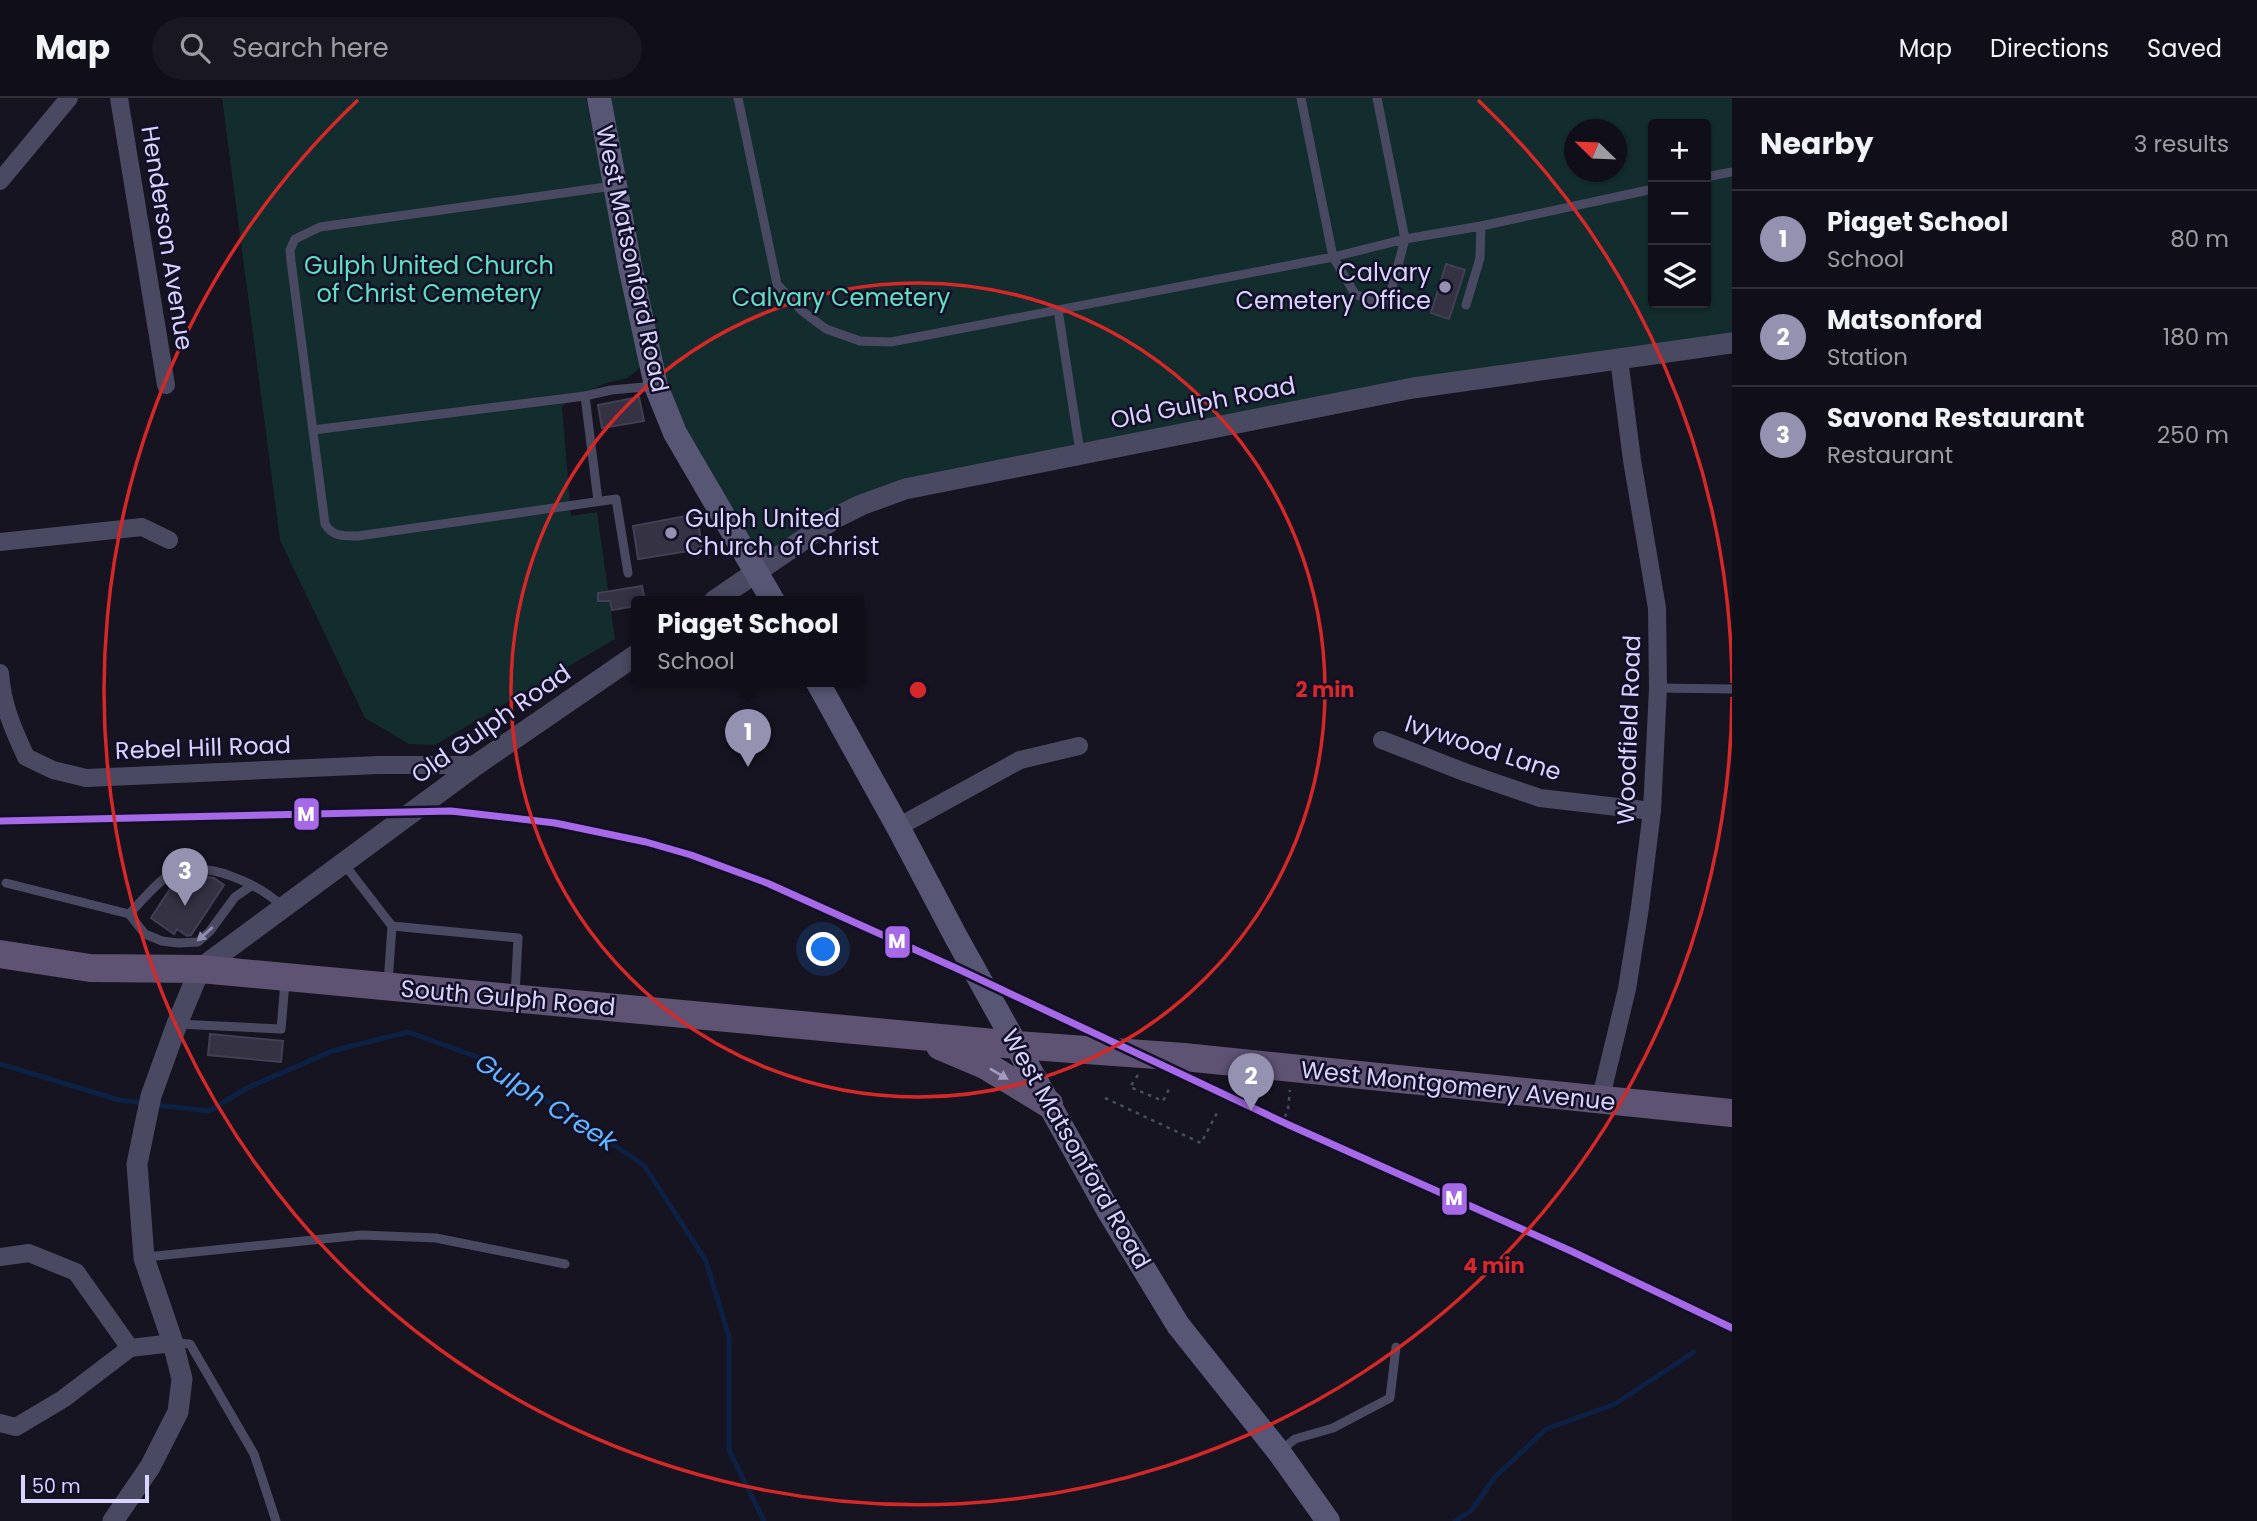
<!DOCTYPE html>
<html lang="en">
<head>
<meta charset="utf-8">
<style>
  body { margin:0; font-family:Poppins,sans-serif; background:#191822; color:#f1f3f6 }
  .controls { position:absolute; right:21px; top:21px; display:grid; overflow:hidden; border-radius:7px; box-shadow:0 2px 5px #0004 }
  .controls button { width:63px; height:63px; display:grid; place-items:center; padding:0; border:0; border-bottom:2px solid #302f38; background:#100f19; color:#f1f3f6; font:35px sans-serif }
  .compass { position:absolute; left:1564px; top:21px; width:63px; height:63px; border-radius:50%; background:#100f19; box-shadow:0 2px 5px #0004; rotate:293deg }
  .scale { position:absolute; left:21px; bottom:18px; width:128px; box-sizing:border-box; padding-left:7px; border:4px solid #d9d4ff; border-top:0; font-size:19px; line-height:24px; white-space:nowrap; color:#d9d4ff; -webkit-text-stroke:5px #130f26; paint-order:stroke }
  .you { position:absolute; left:824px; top:852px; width:24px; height:24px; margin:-18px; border:5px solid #fff; border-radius:50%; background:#1a73e8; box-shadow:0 0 0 10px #1a73e833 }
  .badge { display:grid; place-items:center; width:46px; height:46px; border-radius:50%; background:#9591b1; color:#fff; font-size:23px; font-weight:700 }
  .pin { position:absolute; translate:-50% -58px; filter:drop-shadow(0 2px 4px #0008) }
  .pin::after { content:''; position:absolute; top:37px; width:24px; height:21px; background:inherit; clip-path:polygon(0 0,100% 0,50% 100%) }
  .popup { position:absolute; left:631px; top:498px; width:234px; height:91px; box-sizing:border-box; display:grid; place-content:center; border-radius:7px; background:#100f19; filter:drop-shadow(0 2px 5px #0005); font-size:23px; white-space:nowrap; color:#9c9ca2 }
  .popup b { font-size:26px; color:#f1f3f6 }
  .popup::after { content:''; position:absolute; left:50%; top:100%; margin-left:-14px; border:14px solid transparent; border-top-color:#100f19 }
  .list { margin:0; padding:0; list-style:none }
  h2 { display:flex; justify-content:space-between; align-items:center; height:91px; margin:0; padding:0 28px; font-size:30px }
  h2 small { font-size:23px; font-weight:400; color:#9c9ca2 }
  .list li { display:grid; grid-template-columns:46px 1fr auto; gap:21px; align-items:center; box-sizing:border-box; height:98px; padding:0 28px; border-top:2px solid #302f38 }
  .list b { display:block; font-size:26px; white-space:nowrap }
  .list p { margin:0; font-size:23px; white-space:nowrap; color:#9c9ca2 }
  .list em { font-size:23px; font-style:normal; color:#9c9ca2 }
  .icon { flex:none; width:38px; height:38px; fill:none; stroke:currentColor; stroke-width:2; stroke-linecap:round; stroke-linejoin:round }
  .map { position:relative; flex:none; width:1732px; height:1423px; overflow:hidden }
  header { display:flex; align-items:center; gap:42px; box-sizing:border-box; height:98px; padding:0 35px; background:#100f19; border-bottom:2px solid #302f38 }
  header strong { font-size:33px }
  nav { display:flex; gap:38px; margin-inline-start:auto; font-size:24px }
  .search { width:490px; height:63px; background:#191822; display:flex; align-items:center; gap:18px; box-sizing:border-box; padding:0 24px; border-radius:38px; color:#9c9ca2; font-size:26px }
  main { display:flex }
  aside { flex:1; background:#100f19 }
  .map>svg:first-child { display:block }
</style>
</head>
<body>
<header>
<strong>Map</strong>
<div class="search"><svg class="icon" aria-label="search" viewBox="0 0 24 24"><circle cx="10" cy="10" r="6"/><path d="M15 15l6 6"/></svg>Search here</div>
<nav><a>Map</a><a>Directions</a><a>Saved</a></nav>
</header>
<main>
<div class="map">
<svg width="1732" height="1423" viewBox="0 0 1732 1423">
  <rect width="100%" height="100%" fill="#161421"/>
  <!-- green -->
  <path fill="#132c2d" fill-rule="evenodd" d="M222,0h364l54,270 -13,10 -24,6 -41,22 9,110 26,-4 18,127 -180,106 -26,-1 -44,-26 -85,-178z
    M599,0h1133v245l-319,45 -508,101 -149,82 -81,-138zM1653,26h53v179h-53zM1574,32h42v42h-42z"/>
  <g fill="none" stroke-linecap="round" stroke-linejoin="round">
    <!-- stream -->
    <path stroke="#0d2144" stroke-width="5" d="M0,966l119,36 24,3
      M156,1007l53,6 38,-23 85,-37 76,-19 75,27 161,106 62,96 23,76v113l35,71
      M1455,1423l16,-10 24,-34 51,-48 69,-25 79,-52"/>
  </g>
  <!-- building -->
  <path fill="#343243" stroke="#433f54" stroke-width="2" d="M1446,166l19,6 -16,49 -18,-6z
    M639,299l5,24 -42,7 -4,-23z
    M697,416l5,35 -64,10 -5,-33z
    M642,488l3,15h-9v5l-24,4 -2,-9h-12v-8z
    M200,778l14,2 10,7 -33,50 -4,1 -10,-7 -3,5 -23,-16 23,-35 15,10z
    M210,936l73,7 -2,21 -73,-7z"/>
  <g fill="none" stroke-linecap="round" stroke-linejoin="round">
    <!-- path -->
    <path stroke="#44505f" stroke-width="2.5" stroke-dasharray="3.5 5" stroke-linecap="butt" d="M1138,977l-8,12 33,14 6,-12
      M1105,1000l96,45 17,-32
      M1285,1019l3,-8 2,-19"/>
    <!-- service -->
    <path stroke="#4a4962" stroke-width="9" d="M738,0l39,186 25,27 24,18 34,12 31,1 442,-85 72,-18 76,-13 172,-37
      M1301,0l32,159 22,37 18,8 12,2 5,-9 15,-56 -28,-141
      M1706,79l26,-5
      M613,88l-293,41 -25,12 -5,11 1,11 34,263c8,13 18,12 33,12l258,-37 12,74
      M1466,207l14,-47 1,-32
      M1058,212l22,142
      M313,332l272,-34
      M598,403l-13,-105 26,-6 44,-4
      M1658,590l74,1
      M344,766l48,62 -4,58
      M6,785l123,31 16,20 17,7 16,2 20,-1 12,-11 25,-34 16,-11
      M129,816c11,-11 30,-35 44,-41 33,-14 86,11 110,34
      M392,828l126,12 -3,57
      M178,926l103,5 4,-47
      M146,1159l216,-22 74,3 129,26
      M175,1245l15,1 64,110 22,67
      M1280,1353l15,-12 38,-11 57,-30 6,-51"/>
    <!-- minor -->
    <path stroke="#4a4962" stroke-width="18" d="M119,0l47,287
      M0,83l69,-83
      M0,444l142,-15 27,13
      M0,575c2,31 13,56 26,84l27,13 33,8 292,-13h98
      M1382,642l85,33 73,25 112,13
      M898,729l122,-67 59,-14
      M1600,1003l27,-112 13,-82 12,-96 6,-123 -1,-80 -25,-148 -13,-101
      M0,1159l29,-4 47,19 54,76 -67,51 -47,28 -16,-4
      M130,1250l43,-5"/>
    <!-- tertiary -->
    <path stroke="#4a4962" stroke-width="21" d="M714,503l121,-83 26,-13 44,-16 508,-101 319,-45
      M113,1423l37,-54 28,-55 4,-33 -9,-36 -29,-85 -7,-94 14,-68 26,-72 23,-55 276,-204 160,-110"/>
    <!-- secondary -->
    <path stroke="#575674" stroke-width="24" d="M599,0l31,168 26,120 19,47 98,168
      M817,583l81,146 58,110 152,273 70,115 101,127 49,69"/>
    <!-- primary -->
    <path stroke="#5e5373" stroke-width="28" d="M0,856l90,14 110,1 816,76 168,12 548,56
      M940,948l45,19 64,39"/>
    <defs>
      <path id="rail-1" d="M0,723l451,-10 104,12 91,19 45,13 76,28 191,86 331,156 282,126 161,77"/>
    </defs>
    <!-- rail-1 casing -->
    <use href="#rail-1" stroke="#130f26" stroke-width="12"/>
    <!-- rail-1 -->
    <use href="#rail-1" stroke="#a669e7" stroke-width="7"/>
  </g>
  <!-- one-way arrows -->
  <defs><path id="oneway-solid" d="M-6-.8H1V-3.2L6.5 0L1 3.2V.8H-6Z" transform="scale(1.75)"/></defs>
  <use fill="#928eb0" href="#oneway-solid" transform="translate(205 836) rotate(138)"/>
  <use fill="#a29ac0" href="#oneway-solid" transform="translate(999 976) rotate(31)"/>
  <!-- distance rings -->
  <g fill="none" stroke="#d62828" stroke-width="3.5">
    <circle cx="918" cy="592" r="407"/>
    <path d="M1732 599A814 814 0 1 1 358 2M1478 2A814 814 0 0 1 1732 585"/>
  </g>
  <!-- markers -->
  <g fill="#9591b1" stroke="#130f26" stroke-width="2.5">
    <circle cx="1445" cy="189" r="7"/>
    <circle cx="671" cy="435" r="7"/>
  </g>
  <g text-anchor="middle" stroke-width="5" stroke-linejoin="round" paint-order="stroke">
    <!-- street labels -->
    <g font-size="24" fill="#d9d4ff" stroke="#130f26">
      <text transform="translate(167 140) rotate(81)" y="8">Henderson Avenue</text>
      <text transform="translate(632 161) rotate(78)" y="8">West Matsonford Road</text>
      <text transform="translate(1203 305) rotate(-11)" y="8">Old Gulph Road</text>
      <text transform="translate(491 626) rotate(-35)" y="8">Old Gulph Road</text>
      <text transform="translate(1629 632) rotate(-88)" y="8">Woodfield Road</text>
      <text transform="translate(203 650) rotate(-2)" y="8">Rebel Hill Road</text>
      <text transform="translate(1483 650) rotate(18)" y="8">Ivywood Lane</text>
      <text transform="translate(508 900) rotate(5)" y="8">South Gulph Road</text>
      <text transform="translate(1458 988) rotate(6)" y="8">West Montgomery Avenue</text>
      <text transform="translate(1076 1051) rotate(60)" y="8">West Matsonford Road</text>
    </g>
    <!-- park labels -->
    <g font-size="24" fill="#5fe0c0" stroke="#130f26">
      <text x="429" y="176">Gulph United Church<tspan x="429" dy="28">of Christ Cemetery</tspan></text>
      <text x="841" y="208">Calvary Cemetery</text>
    </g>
    <!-- poi labels -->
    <g font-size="24" fill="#d9d4ff" stroke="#130f26" text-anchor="end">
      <text x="1431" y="183">Calvary<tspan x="1431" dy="28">Cemetery Office</tspan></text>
      <text x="685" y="429" text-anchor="start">Gulph United<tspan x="685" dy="28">Church of Christ</tspan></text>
    </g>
    <!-- water labels -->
    <g font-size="26" font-style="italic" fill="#62b6ff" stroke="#130f26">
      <text transform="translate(546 1004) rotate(32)" y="9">Gulph Creek</text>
    </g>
  </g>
  <circle cx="918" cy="592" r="10" fill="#d62828" stroke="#130f26" stroke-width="3.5"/>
  <g font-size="21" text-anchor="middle" font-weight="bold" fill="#d62828" stroke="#130f26" stroke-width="5" stroke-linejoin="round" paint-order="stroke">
    <text x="1325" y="599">2 min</text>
    <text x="1494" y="1175">4 min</text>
  </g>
  <g stroke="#130f26" stroke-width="2.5">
    <rect x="293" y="699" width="27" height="34" rx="7" fill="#a669e7"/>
    <rect x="884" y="827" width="27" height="34" rx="7" fill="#a669e7"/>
    <rect x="1441" y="1084" width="27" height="34" rx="7" fill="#a669e7"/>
  </g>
  <g font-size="19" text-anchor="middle" font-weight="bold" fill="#fff">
    <text x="306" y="723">M</text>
    <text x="897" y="850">M</text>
    <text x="1454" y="1107">M</text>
  </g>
</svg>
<div class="controls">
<button>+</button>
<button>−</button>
<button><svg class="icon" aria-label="layers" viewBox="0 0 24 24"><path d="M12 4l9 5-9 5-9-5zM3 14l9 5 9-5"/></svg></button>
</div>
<svg class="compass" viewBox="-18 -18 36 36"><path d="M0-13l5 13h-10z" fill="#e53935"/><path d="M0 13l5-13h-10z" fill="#9c9ca2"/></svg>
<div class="scale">50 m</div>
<div class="you"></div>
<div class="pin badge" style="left:748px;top:669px">1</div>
<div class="popup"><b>Piaget School</b>School</div>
<div class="pin badge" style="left:1251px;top:1013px">2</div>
<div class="pin badge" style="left:185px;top:808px">3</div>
</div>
<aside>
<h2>Nearby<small>3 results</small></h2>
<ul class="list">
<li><span class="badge">1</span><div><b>Piaget School</b><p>School</p></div><em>80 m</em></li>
<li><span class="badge">2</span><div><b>Matsonford</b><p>Station</p></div><em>180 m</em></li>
<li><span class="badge">3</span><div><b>Savona Restaurant</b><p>Restaurant</p></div><em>250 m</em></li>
</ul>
</aside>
</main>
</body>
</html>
